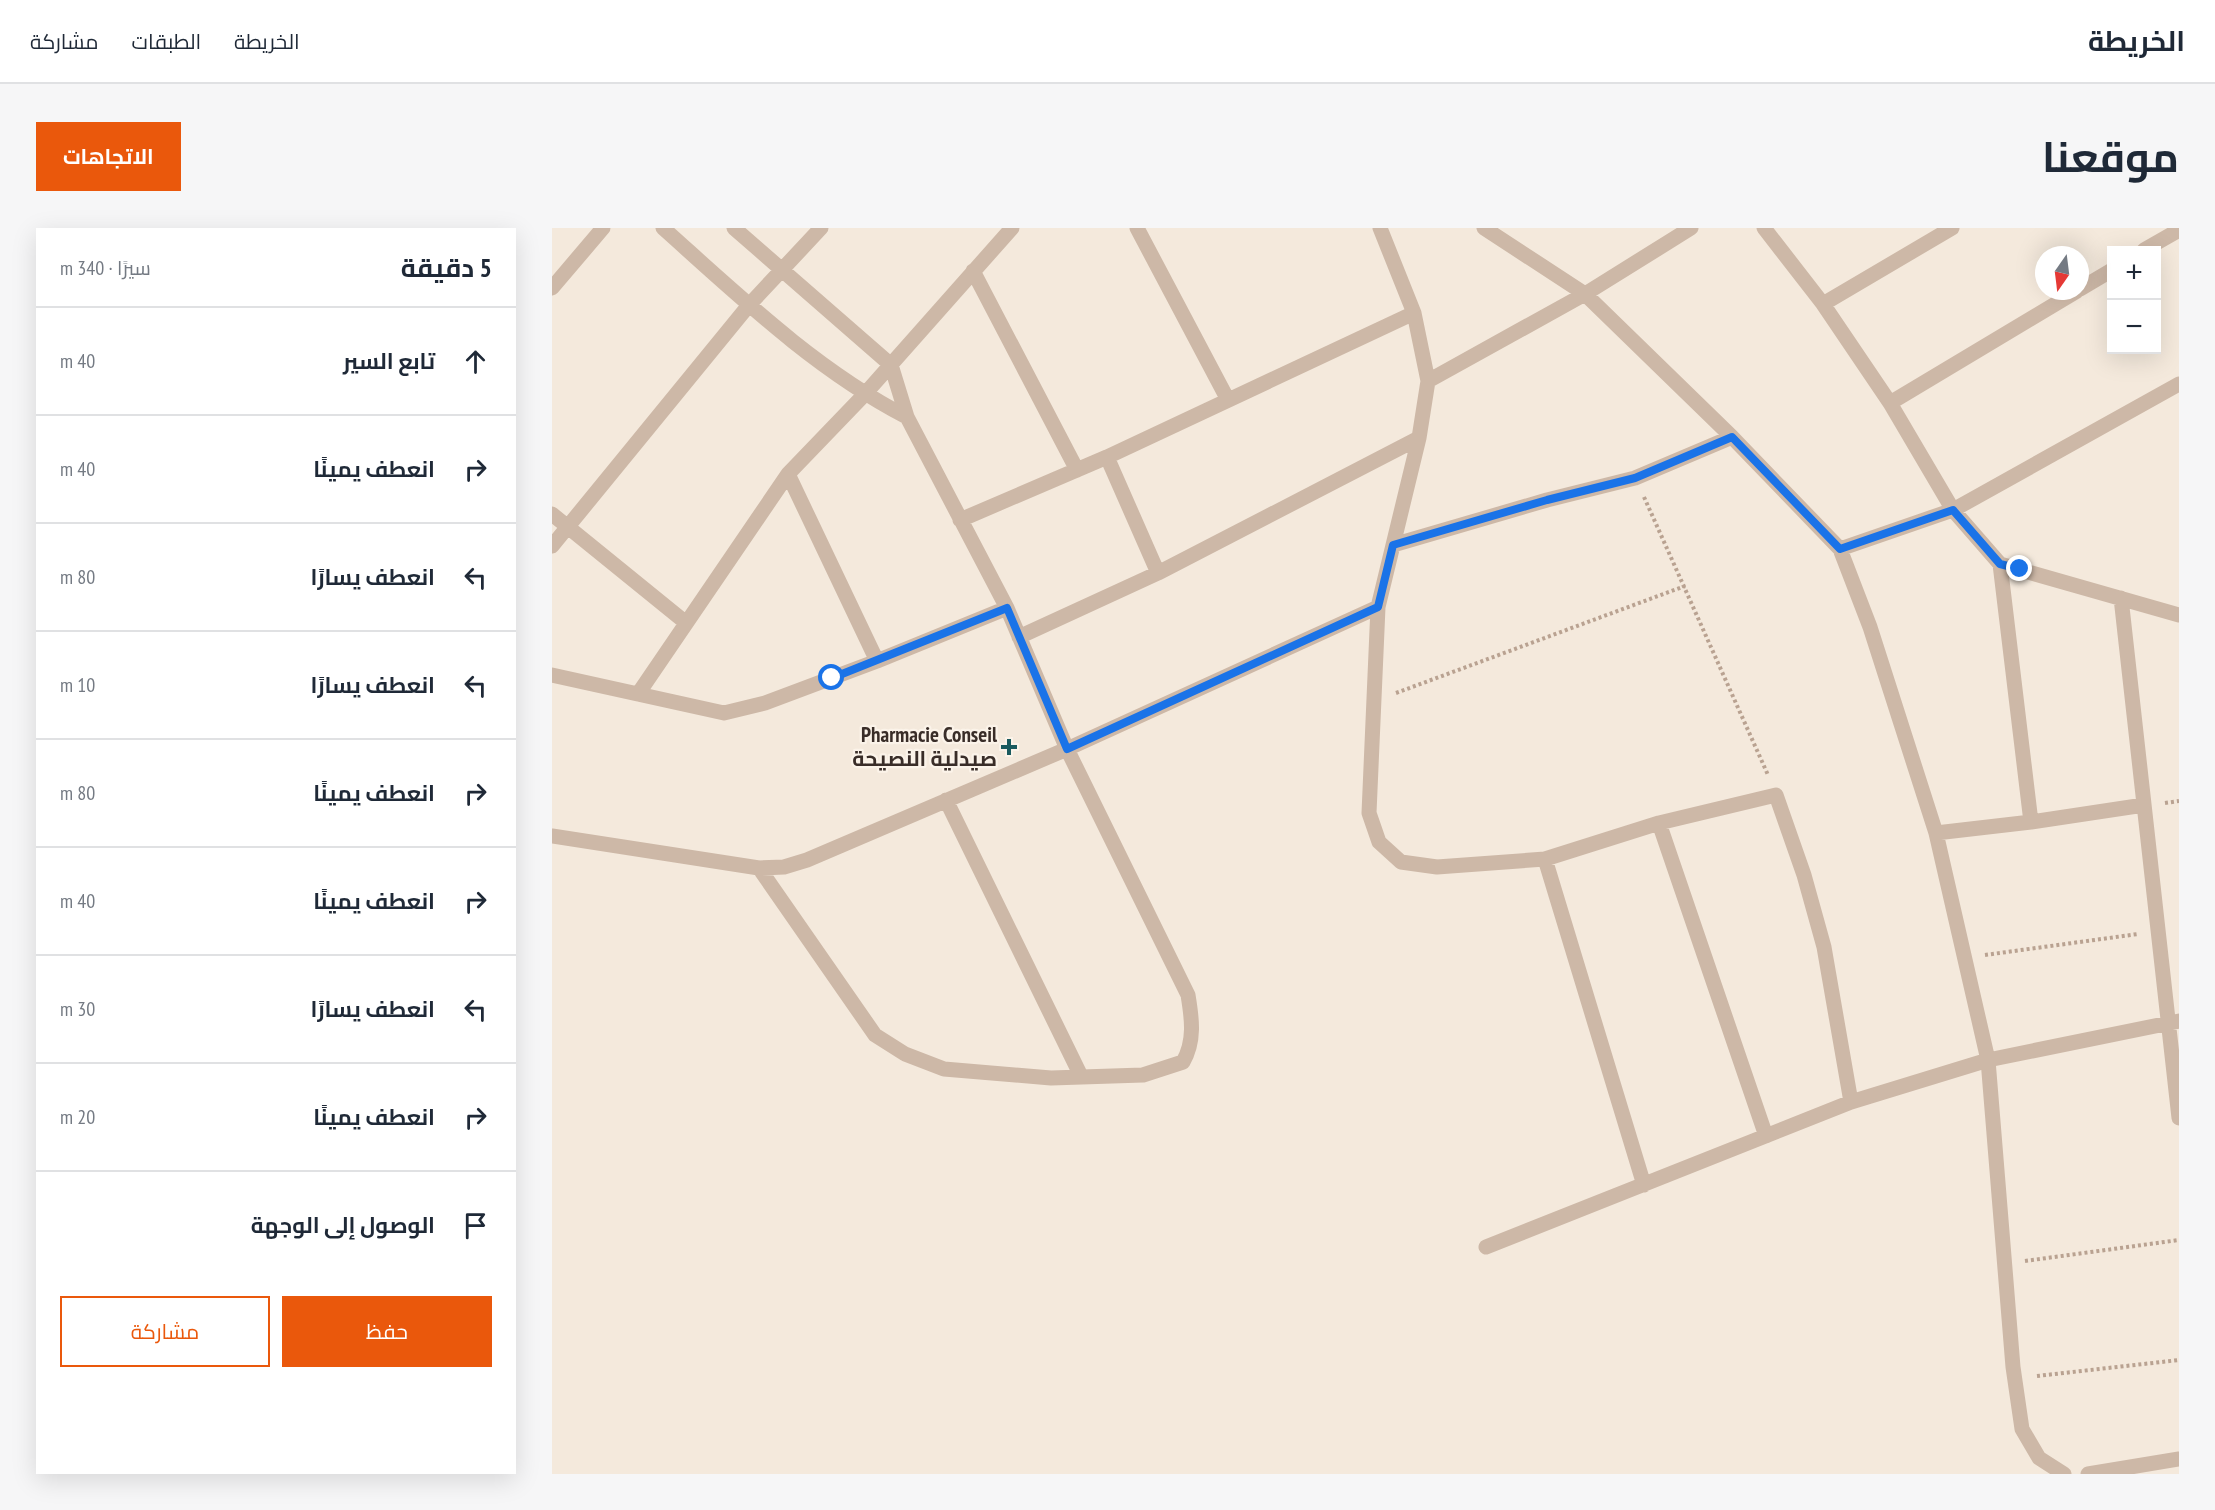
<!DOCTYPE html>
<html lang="ar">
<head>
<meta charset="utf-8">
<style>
  body { margin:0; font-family:"PT Sans Narrow",Cairo,sans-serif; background:#f6f6f7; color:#1f2937; direction:rtl }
  .controls { position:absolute; right:18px; top:18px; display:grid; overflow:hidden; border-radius:0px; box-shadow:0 6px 24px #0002 }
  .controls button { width:54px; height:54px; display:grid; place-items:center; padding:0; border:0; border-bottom:2px solid #e0e1e3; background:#fff; color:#1f2937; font:30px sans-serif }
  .compass { position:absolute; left:1483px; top:18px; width:54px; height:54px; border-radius:50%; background:#fff; box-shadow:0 6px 24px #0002; rotate:194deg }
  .stop { position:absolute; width:18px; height:18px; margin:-14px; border:4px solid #1a73e8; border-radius:50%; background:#fff }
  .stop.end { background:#1a73e8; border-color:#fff; box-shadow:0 2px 6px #0008 }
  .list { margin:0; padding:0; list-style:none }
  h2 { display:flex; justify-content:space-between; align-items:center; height:78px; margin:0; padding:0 24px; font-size:26px }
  h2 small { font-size:20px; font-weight:400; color:#747a83 }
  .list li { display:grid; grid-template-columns:39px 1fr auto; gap:18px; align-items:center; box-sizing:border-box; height:108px; padding:0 24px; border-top:2px solid #e0e1e3 }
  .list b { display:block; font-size:22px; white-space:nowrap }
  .list em { font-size:20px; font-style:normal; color:#747a83 }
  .actions { display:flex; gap:12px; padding:18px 24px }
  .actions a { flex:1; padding:14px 0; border:2px solid #ea580c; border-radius:0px; text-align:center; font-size:21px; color:#ea580c }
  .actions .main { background:#ea580c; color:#fff }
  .icon { flex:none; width:33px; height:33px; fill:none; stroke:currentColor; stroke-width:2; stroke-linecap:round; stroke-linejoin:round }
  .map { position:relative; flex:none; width:1627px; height:1246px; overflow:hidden; direction:ltr; border-radius:0px }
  header { display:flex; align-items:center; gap:36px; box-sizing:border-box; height:84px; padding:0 30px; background:#fff; border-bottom:2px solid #e0e1e3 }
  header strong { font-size:28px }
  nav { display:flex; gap:33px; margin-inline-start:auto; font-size:21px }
  .intro { display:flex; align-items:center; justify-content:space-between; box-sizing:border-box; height:144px; padding:0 36px }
  h1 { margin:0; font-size:42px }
  .button { padding:15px 27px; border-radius:0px; background:#ea580c; color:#fff; font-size:21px; font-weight:700 }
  main { display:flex; gap:36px; padding:0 36px }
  aside { flex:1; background:#fff; border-radius:0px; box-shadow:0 6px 24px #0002 }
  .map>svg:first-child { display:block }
</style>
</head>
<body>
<header>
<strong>الخريطة</strong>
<nav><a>الخريطة</a><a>الطبقات</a><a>مشاركة</a></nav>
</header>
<div class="intro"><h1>موقعنا</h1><a class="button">الاتجاهات</a></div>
<main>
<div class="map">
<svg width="1627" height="1246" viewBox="0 0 1627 1246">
  <rect width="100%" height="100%" fill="#f4e9dc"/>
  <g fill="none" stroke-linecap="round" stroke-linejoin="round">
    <!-- path -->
    <path stroke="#b9a291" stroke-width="4" stroke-dasharray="3 3" stroke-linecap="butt" d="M1092,269l124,278
      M844,465l289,-107
      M1613,575l14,-2
      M1433,727l153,-21
      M1473,1033l154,-21
      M1485,1148l142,-16"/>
    <!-- street -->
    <path stroke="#cdb8a7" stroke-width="15" d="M111,0c76,68 153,142 244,189
      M182,0l157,137 16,52 100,191 60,141 121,246c4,24 7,46 -5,67l-40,13 -92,3 -107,-9 -39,-15 -30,-19 -116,-167
      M585,0l91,172
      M828,0l34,85 14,68 -9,57 -41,169 -9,206 10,29 22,20 36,5 108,-8 114,-36 117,-28 28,80 20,72 27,155 137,-42 191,-39
      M932,0l101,66 147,143 108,112 30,78 66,206 52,227 25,307 9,62 17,29 25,16
      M1212,0l59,76 67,99 63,107 47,54 179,51
      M1592,22l35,-20
      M421,43l104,199
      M0,60l51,-60
      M1528,61l32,-19
      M1271,76l129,-76
      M876,153l157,-87 106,-66
      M1338,175l187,-112
      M555,229l51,116
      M236,246l89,187
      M0,286l133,108
      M408,292l147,-63 307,-144
      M841,317l154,-45 88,-22 97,-41
      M0,318l197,-241 72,-77
      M1288,321l113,-39 226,-126
      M1569,370l58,520
      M467,409l139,-64 261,-135
      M0,447l172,38 41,-10 112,-42 130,-53
      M86,466l150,-220 76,-79 148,-167
      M394,572l135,276
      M1479,594l113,-17
      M1107,595l107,313
      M1384,605l95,-11 -31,-258
      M0,608l207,32 25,-1 23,-7 260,-111 311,-142
      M993,631l99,326
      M934,1019l365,-145
      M1536,1246l91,-15"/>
  </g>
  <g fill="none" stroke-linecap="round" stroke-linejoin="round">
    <!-- route -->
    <path stroke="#1a73e8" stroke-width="8" d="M280,450l175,-70 60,141 311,-142 15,-62 154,-45 88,-22 97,-41 108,112 113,-39 47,54 20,5"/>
  </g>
  <!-- markers -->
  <path fill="#1a5a5e" stroke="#fbf3e9" stroke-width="2" d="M454 510h6v6h6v6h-6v6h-6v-6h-6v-6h6z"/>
  <g text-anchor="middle" stroke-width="4.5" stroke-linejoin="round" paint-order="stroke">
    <!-- poi labels -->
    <g font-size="21" font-weight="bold" fill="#392d28" stroke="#fbf3e9" text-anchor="end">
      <text x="445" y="514">Pharmacie Conseil<tspan x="445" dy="24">صيدلية النصيحة</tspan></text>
    </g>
  </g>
</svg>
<div class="controls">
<button>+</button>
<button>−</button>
</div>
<svg class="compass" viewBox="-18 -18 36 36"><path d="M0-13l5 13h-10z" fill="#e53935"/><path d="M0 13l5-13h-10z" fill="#747a83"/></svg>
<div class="stop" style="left:280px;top:450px"></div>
<div class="stop end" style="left:1468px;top:341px"></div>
</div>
<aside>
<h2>5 دقيقة<small>سيرًا · 340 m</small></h2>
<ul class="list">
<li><svg class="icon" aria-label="ahead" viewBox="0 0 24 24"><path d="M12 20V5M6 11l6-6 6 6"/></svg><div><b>تابع السير</b></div><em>40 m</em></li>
<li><svg class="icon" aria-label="right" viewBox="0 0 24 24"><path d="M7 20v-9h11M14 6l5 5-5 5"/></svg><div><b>انعطف يمينًا</b></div><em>40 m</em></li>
<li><svg class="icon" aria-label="left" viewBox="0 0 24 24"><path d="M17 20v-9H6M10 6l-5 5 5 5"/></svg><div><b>انعطف يسارًا</b></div><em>80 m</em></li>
<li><svg class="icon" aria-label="left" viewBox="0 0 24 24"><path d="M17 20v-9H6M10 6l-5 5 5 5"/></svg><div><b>انعطف يسارًا</b></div><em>10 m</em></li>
<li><svg class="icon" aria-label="right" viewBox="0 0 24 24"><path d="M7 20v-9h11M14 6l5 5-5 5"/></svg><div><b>انعطف يمينًا</b></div><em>80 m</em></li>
<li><svg class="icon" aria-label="right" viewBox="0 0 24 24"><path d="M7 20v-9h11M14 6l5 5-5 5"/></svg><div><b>انعطف يمينًا</b></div><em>40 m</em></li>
<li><svg class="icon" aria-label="left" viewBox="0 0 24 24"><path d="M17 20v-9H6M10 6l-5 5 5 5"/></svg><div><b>انعطف يسارًا</b></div><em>30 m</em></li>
<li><svg class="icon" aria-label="right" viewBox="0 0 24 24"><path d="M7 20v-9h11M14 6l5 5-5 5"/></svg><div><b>انعطف يمينًا</b></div><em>20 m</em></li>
<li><svg class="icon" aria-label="arrive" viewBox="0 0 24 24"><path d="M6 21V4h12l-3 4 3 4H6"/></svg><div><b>الوصول إلى الوجهة</b></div></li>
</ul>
<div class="actions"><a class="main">حفظ</a><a>مشاركة</a></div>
</aside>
</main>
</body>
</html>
